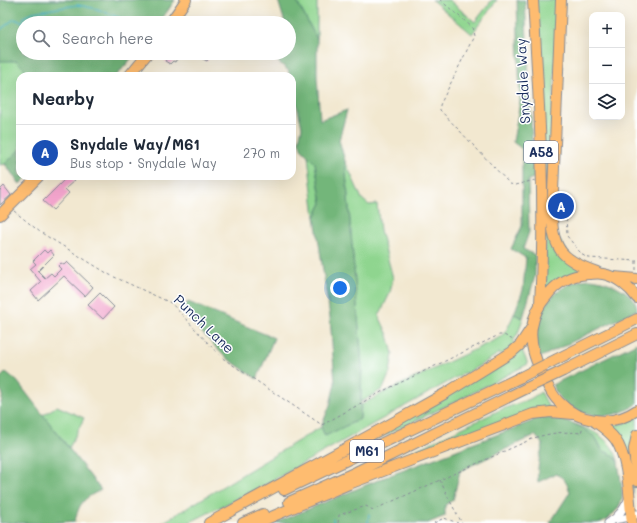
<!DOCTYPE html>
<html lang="en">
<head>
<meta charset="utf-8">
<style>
  body { margin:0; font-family:Mali,sans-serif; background:#f2f2f3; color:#1f2937 }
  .controls { position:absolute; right:12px; top:12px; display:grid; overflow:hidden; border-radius:8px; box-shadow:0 4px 16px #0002 }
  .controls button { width:36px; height:36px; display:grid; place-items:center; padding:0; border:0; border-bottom:1px solid #e0e1e3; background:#fff; color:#1f2937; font:20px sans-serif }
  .you { position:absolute; left:340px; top:288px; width:14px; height:14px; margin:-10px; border:3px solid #fff; border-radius:50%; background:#1a73e8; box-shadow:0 0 0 6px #1a73e833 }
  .badge { display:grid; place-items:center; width:26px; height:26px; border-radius:50%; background:#b5179e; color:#fff; font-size:13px; font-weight:700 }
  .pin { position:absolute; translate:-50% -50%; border:2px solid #fff; box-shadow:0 1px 4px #0006 }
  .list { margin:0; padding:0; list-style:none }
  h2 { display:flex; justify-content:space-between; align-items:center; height:52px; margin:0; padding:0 16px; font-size:17px }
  h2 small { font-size:13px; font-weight:400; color:#747a83 }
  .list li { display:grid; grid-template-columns:26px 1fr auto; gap:12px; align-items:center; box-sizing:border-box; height:56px; padding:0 16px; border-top:1px solid #e0e1e3 }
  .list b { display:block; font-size:15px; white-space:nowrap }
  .list p { margin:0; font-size:13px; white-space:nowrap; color:#747a83 }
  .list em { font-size:13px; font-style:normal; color:#747a83 }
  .icon { flex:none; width:22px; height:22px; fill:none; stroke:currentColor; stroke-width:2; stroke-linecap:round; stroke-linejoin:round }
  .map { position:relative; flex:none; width:637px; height:523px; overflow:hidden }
  .search { position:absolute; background:#fff; box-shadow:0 4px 16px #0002; left:16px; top:16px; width:280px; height:44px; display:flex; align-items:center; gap:10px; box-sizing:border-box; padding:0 14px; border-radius:22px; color:#747a83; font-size:15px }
  .panel { position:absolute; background:#fff; box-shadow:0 4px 16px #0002; left:16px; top:72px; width:280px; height:108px; border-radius:12px }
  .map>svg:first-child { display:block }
</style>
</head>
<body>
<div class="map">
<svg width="637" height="523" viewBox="0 0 637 523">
  <rect width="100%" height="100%" fill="#fff"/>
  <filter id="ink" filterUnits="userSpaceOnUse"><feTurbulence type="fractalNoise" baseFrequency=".025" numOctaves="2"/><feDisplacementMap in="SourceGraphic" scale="8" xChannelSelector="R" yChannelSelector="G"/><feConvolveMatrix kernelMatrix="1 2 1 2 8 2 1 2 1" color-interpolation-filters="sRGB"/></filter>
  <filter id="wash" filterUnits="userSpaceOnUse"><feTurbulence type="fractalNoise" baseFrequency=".012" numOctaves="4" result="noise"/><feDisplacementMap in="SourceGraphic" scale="16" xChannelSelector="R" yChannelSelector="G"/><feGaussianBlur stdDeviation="0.9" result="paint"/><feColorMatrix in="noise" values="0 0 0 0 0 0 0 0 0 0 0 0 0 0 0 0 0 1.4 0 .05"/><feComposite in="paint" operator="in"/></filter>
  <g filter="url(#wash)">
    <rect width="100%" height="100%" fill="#f2e8d0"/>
    <!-- green -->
    <path fill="#8fd58f" stroke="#558276" d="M0,0h175l-16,23h-136v30h113l-20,23h-96v100h8l-8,8 -15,-20 -5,1z
      M296,0h21v39z
      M432,0h17l26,22 17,-22h5l-25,34z
      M536,0h22l-8,178 -5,1z
      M308,156l7,7 7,40 -7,14z
      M345,161l17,38 7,6 8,-1 3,26 13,48 -3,15 -11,23 9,19 5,19 -3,18 -7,17 -22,13 1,-37z
      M545,180h5v46l30,45 -24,9 -10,8z
      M514,314l9,4 -5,15 -5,9 2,1 -13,12 -2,-2 -33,20h-3l-205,115 -71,35h-26l159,-96 4,9 35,-17 1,-14 24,-13 114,-54c8,-6 11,-15 15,-24z
      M521,348l7,16 -71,37 -97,46v-1z
      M541,392l9,17 -166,56 116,-55 30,-11z
      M57,406l27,12 -15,30 -26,-33z
      M637,417v12l-4,9 1,47 -1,9 -6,-39 -21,-29 18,-3z
      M572,423c19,6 41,16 46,38 -4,-6 -8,-8 -15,-10l-7,-13z"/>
    <!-- forest -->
    <path fill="#73b67a" stroke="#47726c" d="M0,0h175l-16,23h-136v30h113l-20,23h-85l-14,-15h-17z
      M278,0h18l21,39v38l3,43 27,-10 -8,30 6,21 17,204 -2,54 -35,17 -4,-9 9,-22 5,-22 -5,-66 -15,-100 7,-14 -7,-40 -13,-13 -3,-9 3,-14 -10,-42v-9h-2l-2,-6 -10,-8 3,-9h8v-30h-4z
      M517,0h8l9,178 -6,2 1,52 -6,17 12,6v21l-12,42 -9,-4 9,-24 3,-32 -15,-9 11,-23v-77l-9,-7 7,-41z
      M20,149v27h8l-8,8 -15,-20z
      M590,279c15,1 47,12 47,31l-98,48c-2,-9 -3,-18 -3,-27 3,-29 26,-50 54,-52z
      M188,302l86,36 -17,41 -33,-23 -43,-46z
      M637,343v61c-25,17 -55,16 -77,-5 -3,-4 -5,-10 -8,-14z
      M6,372l11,9 84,109c-17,8 -22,13 -26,31l-26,2h-49v-115l3,-14 -3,-5v-11z
      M550,415l1,4c15,-1 32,8 44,18 3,4 5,10 8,14 7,2 11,4 15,10 1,11 5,26 4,37 -2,11 -14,24 -25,25 -15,0 -32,0 -47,0l20,-31c-3,-9 -6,-15 -15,-18l-17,8c-1,-13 1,-24 5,-37l-8,-10 -75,36 -7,29 -8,5v11l-17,7h-153l108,-45 150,-57v-2z"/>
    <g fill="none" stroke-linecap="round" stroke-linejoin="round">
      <!-- stream -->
      <path stroke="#3caaba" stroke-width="1.5" d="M0,30l14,-11 9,3 1,-5 9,-5 45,-7 19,4 36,14
        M333,519v4
        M368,523l1,-9"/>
    </g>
    <g id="blocks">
      <!-- building -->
      <path fill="#f2a4cc" d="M171,53h6l-2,3 3,1 -3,5 -2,-1 -3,3 -5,-3z
        M191,53h20l-4,8z
        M68,176h3l4,4 -10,9 4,4 -16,17 -10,-9z
        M4,186l7,9 -11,10v-15z
        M44,250l3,3 3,-3 4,5 -16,16 7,7 6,-5 3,3 7,-7 -3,-3 3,-3 3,2 3,-3 26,25 -8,9 -21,-20 -26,24 -7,-9 10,-9 -11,-13 6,-5 -3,-3z
        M100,293l14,14 -11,12 -15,-14z"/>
    </g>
  </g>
  <g filter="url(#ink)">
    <use href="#blocks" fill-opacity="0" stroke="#868c97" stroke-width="1"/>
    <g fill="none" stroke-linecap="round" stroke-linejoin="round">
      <defs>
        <path id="minor" d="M613,520l18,-3 6,-3
          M608,523c11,-6 16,-15 21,-25"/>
        <path id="highway" d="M533,0c6,101 13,203 7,304
          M561,0l-9,215c0,36 13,46 45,57
          M170,23l16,-23
          M129,76l19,-23
          M0,215l39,-39
          M614,277l23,2
          M637,298c-7,-10 -21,-22 -34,-24 -5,-1 -10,0 -15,0 -17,1 -32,9 -42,23 -7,8 -12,18 -14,30 -3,16 3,32 10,47 5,10 9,20 17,28 20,21 54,25 78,8
          M557,359l80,-40
          M563,371l74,-37
          M594,421c7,5 15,10 21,18 14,19 14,60 17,84
          M637,435l-3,14 3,32
          M284,490l237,-113
          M289,502l67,-30 171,-84
          M209,523l187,-102 50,-28 66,-41 8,-7 12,-18
          M243,523l20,-9
          M257,523l92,-39 184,-70 18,-2 22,2"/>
      </defs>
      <!-- minor casing -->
      <use href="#minor" stroke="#868c97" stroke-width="9"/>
      <!-- highway casing -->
      <use href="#highway" stroke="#868c97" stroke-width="12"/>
      <!-- path -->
      <path stroke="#868c97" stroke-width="1" stroke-dasharray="3 3" stroke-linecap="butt" d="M440,0l32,27 2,9 -34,69v5l70,74 5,1 20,-5
        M561,209l5,3 1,24 12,15 5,5 5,2 48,3
        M14,211l26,21 70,43 61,28 50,54 101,68 61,-34 116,-56h5l9,5
        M636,261v9
        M440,480l12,25 10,18
        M338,523l1,-8 27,-9 7,4 161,-72c16,-5 30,-7 47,-5l2,-7
        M434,523l10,-5 14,5"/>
      <!-- minor -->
      <use href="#minor" stroke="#fff" stroke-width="7"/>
      <!-- highway -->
      <use href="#highway" stroke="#febc70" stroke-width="10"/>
      <defs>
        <path id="highway-bridge" d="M521,377l36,-18
          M527,388l36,-17"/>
      </defs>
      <!-- highway-bridge casing -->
      <use href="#highway-bridge" stroke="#868c97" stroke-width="12" stroke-linecap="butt"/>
      <!-- highway-bridge -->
      <use href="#highway-bridge" stroke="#febc70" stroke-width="10"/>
    </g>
  </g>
  <g text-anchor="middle" stroke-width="3" stroke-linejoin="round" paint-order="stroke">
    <!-- shield labels -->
    <g fill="#fff" stroke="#5f6d8e" stroke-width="1">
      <rect x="524" y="141" width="34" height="22" rx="3"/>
      <rect x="350" y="440" width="34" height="22" rx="3"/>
    </g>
    <g font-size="13" font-weight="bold" fill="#1b2f5e">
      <text x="541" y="157">A58</text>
      <text x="367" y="456">M61</text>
    </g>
    <!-- street labels -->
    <g font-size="14" fill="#1b2f5e" stroke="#fff">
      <text transform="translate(523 81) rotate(-93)" y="5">Snydale Way</text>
      <text transform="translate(204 324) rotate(44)" y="5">Punch Lane</text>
    </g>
  </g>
</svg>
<div class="controls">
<button>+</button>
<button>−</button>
<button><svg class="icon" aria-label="layers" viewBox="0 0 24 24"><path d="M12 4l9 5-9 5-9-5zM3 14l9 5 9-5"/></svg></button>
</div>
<div class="you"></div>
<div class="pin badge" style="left:561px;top:206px;background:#1a4fb4">A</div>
<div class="search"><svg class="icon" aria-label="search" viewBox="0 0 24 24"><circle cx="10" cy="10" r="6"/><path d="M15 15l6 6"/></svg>Search here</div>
<section class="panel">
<h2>Nearby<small></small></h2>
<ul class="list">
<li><span class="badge" style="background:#1a4fb4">A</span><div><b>Snydale Way/M61</b><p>Bus stop · Snydale Way</p></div><em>270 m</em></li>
</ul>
</section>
</div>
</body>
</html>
